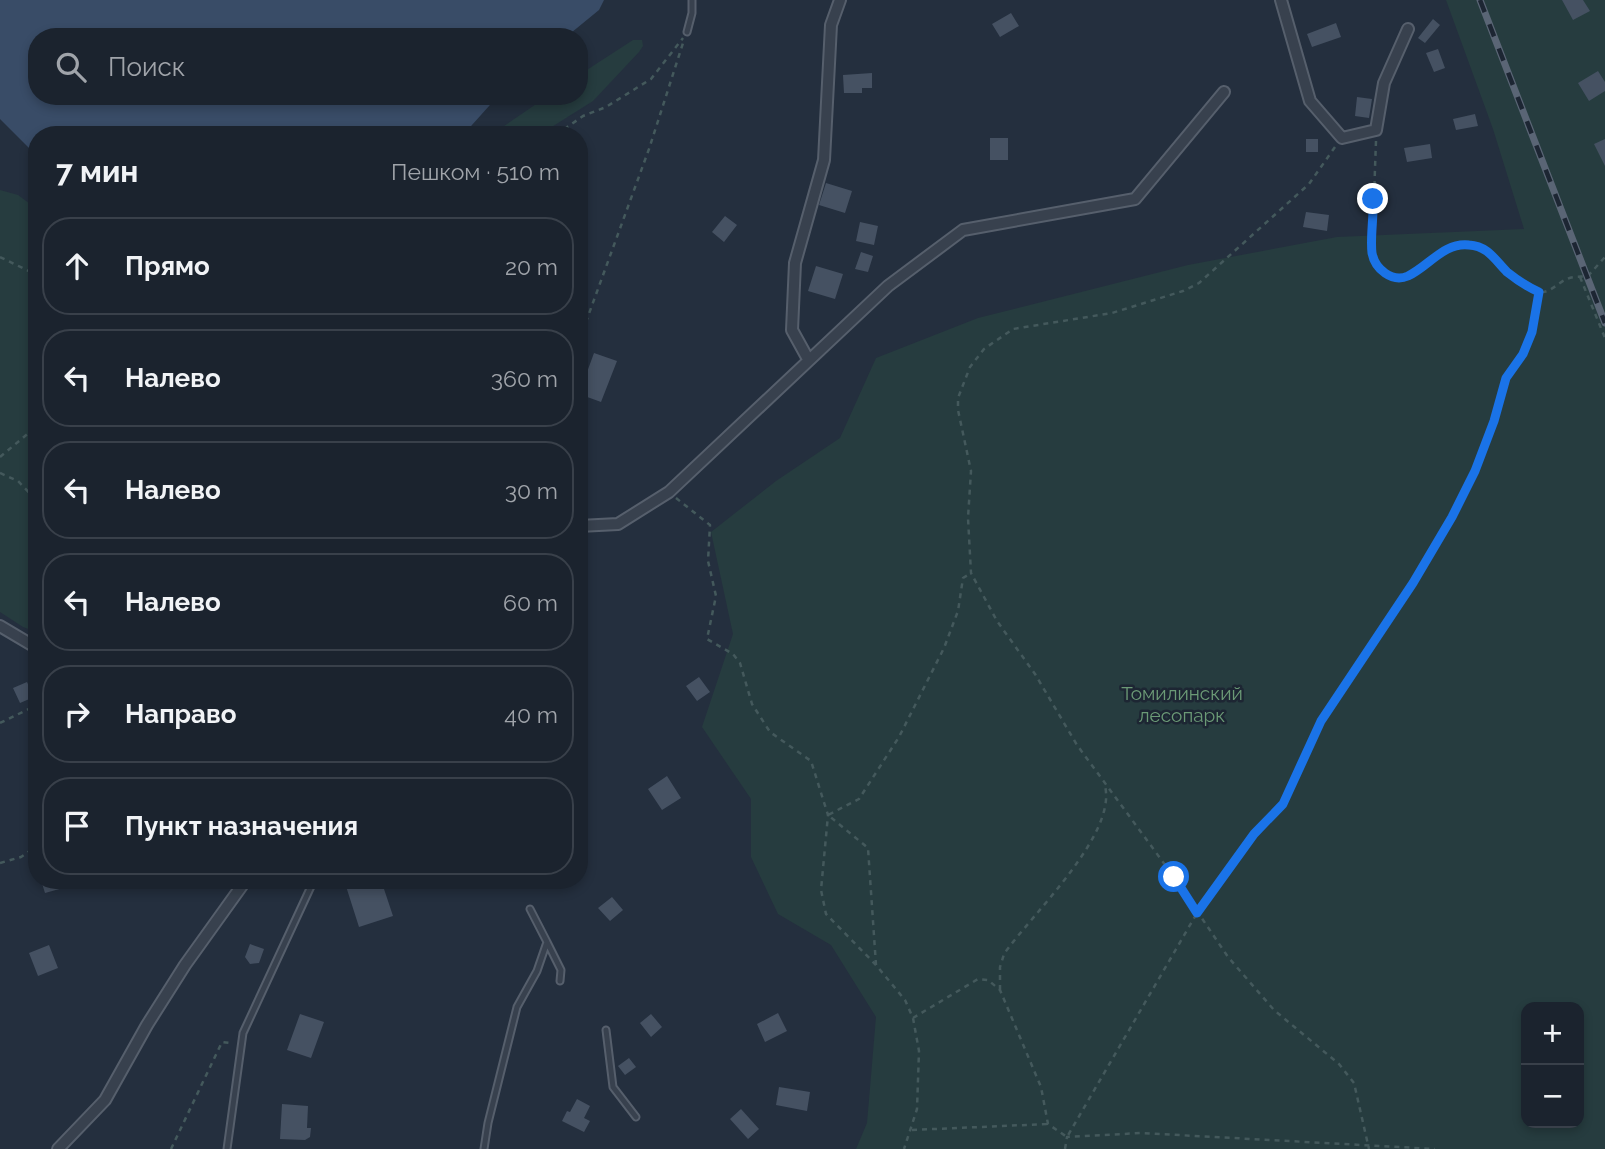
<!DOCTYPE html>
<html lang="ru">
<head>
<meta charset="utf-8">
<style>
  body { margin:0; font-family:Raleway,sans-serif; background:#282f3a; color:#f1f3f6 }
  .controls { position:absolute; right:21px; bottom:21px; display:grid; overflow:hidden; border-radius:14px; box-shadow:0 4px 10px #0003 }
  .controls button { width:63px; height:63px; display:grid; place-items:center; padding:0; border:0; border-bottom:2px solid #39404a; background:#1b232e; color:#f1f3f6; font:35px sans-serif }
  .stop { position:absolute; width:21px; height:21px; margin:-16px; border:5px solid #1a73e8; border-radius:50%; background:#fff }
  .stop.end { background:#1a73e8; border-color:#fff; box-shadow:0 2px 7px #0008 }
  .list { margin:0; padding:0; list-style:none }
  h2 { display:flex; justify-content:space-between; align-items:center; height:91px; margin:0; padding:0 28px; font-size:30px }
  h2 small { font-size:23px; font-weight:400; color:#a0a4aa }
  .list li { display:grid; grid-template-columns:46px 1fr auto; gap:21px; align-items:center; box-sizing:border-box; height:98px; margin:0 14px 14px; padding:0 14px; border:2px solid #39404a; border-radius:28px }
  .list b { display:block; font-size:26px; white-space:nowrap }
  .list em { font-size:23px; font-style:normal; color:#a0a4aa }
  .icon { flex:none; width:38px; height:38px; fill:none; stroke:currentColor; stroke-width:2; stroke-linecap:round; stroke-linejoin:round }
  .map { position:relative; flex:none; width:1605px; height:1149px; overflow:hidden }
  .search { position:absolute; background:#1b232e; box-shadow:0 4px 10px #0003; left:28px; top:28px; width:560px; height:77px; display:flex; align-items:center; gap:18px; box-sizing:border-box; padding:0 24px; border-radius:28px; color:#a0a4aa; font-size:26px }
  .panel { position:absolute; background:#1b232e; box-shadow:0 4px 10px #0003; left:28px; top:126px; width:560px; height:763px; border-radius:28px }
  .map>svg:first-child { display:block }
</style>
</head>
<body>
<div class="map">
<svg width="1605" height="1149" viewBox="0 0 1605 1149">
  <rect width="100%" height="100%" fill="#242f3e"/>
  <!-- green -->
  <path fill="#263c3f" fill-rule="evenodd" d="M1446,0h159v1149h-749l11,-26 9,-106 -45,-72 -53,-31 -27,-57v-58l-49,-72 31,-93 -22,-102 65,-51 64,-43 36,-80 102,-40 210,-53 149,-28 187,-8 -31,-100zM1526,1007h53v116h-53z
    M633,40h9l1,6 -4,6 -46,49 -54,34h-48l57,-39h31v-21z
    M0,190l18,5 19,14v423l-14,-5 -23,-15z"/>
  <!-- water -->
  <path fill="#394c67" d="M0,0h604l-5,10 -33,27h-529v59h461l-35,39h-426v41l-7,-27 -30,-30z"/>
  <!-- building -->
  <path fill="#455162" d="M1562,0h21l7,11 -17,9z
    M1011,13l8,13 -19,11 -8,-13z
    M1433,19l7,6 -15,18 -7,-5z
    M1336,23l5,14 -29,10 -5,-13z
    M1438,49l7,19 -11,4 -8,-19z
    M1598,71l7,11v9l-16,10 -11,-18z
    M872,73v15h-10v5h-18l-1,-18z
    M1357,97l15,2 -3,19 -14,-2z
    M1475,114l3,12 -22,4 -3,-11z
    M990,138h18v22h-18z
    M1306,139h12v13h-12z
    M1605,139v27l-11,-22z
    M1430,144l2,14 -25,4 -3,-14z
    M826,183l26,8 -7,22 -26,-8z
    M1306,212l23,3 -2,16 -24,-4z
    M725,216l12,9 -13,17 -12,-10z
    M860,222l18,4 -4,19 -18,-4z
    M861,252l12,4 -5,16 -13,-3z
    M816,266l27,8 -8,25 -27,-8z
    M594,353l23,8 -16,41 -22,-8z
    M699,677l11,15 -13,9 -11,-15z
    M27,682l7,15 -14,6 -7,-15z
    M667,776l14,22 -19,12 -14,-21z
    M41,880h20l2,8 -18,5z
    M344,880h37l12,36 -34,11z
    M612,897l11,13 -13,11 -12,-13z
    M250,944l14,5 -5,14 -9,1 -5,-7z
    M49,945l9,23 -20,8 -9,-23z
    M778,1013l9,18 -22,11 -8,-18z
    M300,1014l24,8 -13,36 -24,-8z
    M651,1014l11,13 -11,10 -11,-14z
    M629,1058l7,9 -11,8 -7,-9z
    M779,1087l31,5 -3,19 -31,-6z
    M577,1099l13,7 -6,12 6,3 -6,11 -22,-11 5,-10 3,1z
    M282,1104l26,2 -1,22h4l-1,9 -5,3 -25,-1z
    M741,1109l18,20 -11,10 -18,-20z"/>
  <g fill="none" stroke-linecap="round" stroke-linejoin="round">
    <defs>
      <path id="lane" d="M687,32l5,-19v-13
        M547,942l14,28 -1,11
        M606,1030l7,57 23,30
        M227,1149l16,-116 71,-153
        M484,1149l4,-26 29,-116 20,-36 10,-29 -17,-33"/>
      <path id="street" d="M1281,0l29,101 32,37 34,-8 8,-47 24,-54
        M808,359l-16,-29 3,-67 29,-103 7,-135 9,-25
        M579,526l39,-2 51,-32 219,-206 75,-56 172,-31 89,-107
        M0,626l37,22
        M58,1149l47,-49 42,-75 38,-60 61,-85"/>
    </defs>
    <!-- lane casing -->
    <use href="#lane" stroke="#565f6c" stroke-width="9"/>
    <!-- street casing -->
    <use href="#street" stroke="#565f6c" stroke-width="14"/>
    <!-- path -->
    <path stroke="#44595c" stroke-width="2.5" stroke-dasharray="5 5" stroke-linecap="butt" d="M556,135l27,-19 23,-9 45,-28 32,-41
      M1376,141c-1,26 -2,53 -2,80 0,10 -4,22 -2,32 3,16 20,30 36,23 22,-10 39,-37 66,-31 24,6 43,49 69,47 9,-1 16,-10 24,-13 6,-3 14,-2 21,-3l17,-19
      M1335,147l-26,37 -110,99 -16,8 -71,22 -99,16 -29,20 -14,18 -12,31v12l13,61 -3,47 3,55 26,48 38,53 42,71 97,132 54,80 46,53 65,54 15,19 15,66
      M0,257l37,18
      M1580,277l25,61
      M579,341l70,-192 35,-109
      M0,457l37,-31
      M0,473l18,8 19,20
      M676,498l34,27 -2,36 8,35 -9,43 26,15 7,9 12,41 18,28 41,29 17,54 -7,75 5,24 50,51 29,35 8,18 6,33 -2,58 -13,40
      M0,723l37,-18
      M0,863l21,-6 16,-11
      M876,965l-8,-117 -40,-33 31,-16 40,-62 45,-89 14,-37 5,-33 8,-5
      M1000,990v-23l4,-13c27,-39 113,-119 101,-168
      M913,1018l65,-39 10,1 12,10 41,97 7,37 19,13 130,-224 57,-79 29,-30 38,-83 92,-138 39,-66 23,-46 20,-50 11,-43 17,-24 9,-22 7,-40
      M912,1130l136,-6
      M171,1149l51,-107 9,1
      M1065,1149l2,-12 74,-4 294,16"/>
    <!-- lane -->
    <use href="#lane" stroke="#38414e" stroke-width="5"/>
    <!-- street -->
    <use href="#street" stroke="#38414e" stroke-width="10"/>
    <defs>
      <path id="rail" d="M1480,0l125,323"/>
    </defs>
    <!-- rail casing -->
    <use href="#rail" stroke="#5a6575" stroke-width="7"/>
    <!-- rail -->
    <use href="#rail" stroke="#1d2633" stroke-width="4.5" stroke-dasharray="13" stroke-linecap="butt"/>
  </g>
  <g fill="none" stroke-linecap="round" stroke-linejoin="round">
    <!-- route -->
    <path stroke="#1a73e8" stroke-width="9" d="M1174,877l23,36 57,-79 29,-30 38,-83 92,-138 39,-66 23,-46 19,-50 12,-43 17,-24 9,-22 7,-40c-11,-5 -22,-12 -32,-20 -12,-12 -19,-26 -38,-27 -25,-3 -40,21 -61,31 -16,7 -33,-7 -36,-23 -2,-15 2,-37 1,-54"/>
  </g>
  <g text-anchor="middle" stroke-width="5" stroke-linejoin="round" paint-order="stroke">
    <!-- park labels -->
    <g font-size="19" fill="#6b9a76" stroke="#1d2633">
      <text x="1182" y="700">Томилинский<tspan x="1182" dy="22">лесопарк</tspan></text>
    </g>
  </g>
</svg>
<div class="controls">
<button>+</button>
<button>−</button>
</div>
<div class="stop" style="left:1174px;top:877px"></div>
<div class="stop end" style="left:1373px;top:199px"></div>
<div class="search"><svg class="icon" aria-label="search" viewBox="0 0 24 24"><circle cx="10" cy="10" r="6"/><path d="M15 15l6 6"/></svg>Поиск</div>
<section class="panel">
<h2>7 мин<small>Пешком · 510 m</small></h2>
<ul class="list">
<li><svg class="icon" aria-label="ahead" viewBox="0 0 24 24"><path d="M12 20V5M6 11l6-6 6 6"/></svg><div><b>Прямо</b></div><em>20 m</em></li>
<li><svg class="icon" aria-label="left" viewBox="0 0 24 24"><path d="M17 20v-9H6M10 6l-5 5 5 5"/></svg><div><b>Налево</b></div><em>360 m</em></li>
<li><svg class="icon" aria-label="left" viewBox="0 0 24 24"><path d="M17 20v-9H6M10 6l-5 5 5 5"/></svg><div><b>Налево</b></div><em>30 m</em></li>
<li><svg class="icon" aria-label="left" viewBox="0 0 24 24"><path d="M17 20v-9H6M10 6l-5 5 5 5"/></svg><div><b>Налево</b></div><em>60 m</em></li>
<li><svg class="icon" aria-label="right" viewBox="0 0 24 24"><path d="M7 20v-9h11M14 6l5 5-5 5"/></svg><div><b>Направо</b></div><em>40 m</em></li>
<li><svg class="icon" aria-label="arrive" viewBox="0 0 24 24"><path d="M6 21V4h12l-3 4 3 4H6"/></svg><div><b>Пункт назначения</b></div></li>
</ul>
</section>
</div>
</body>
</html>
